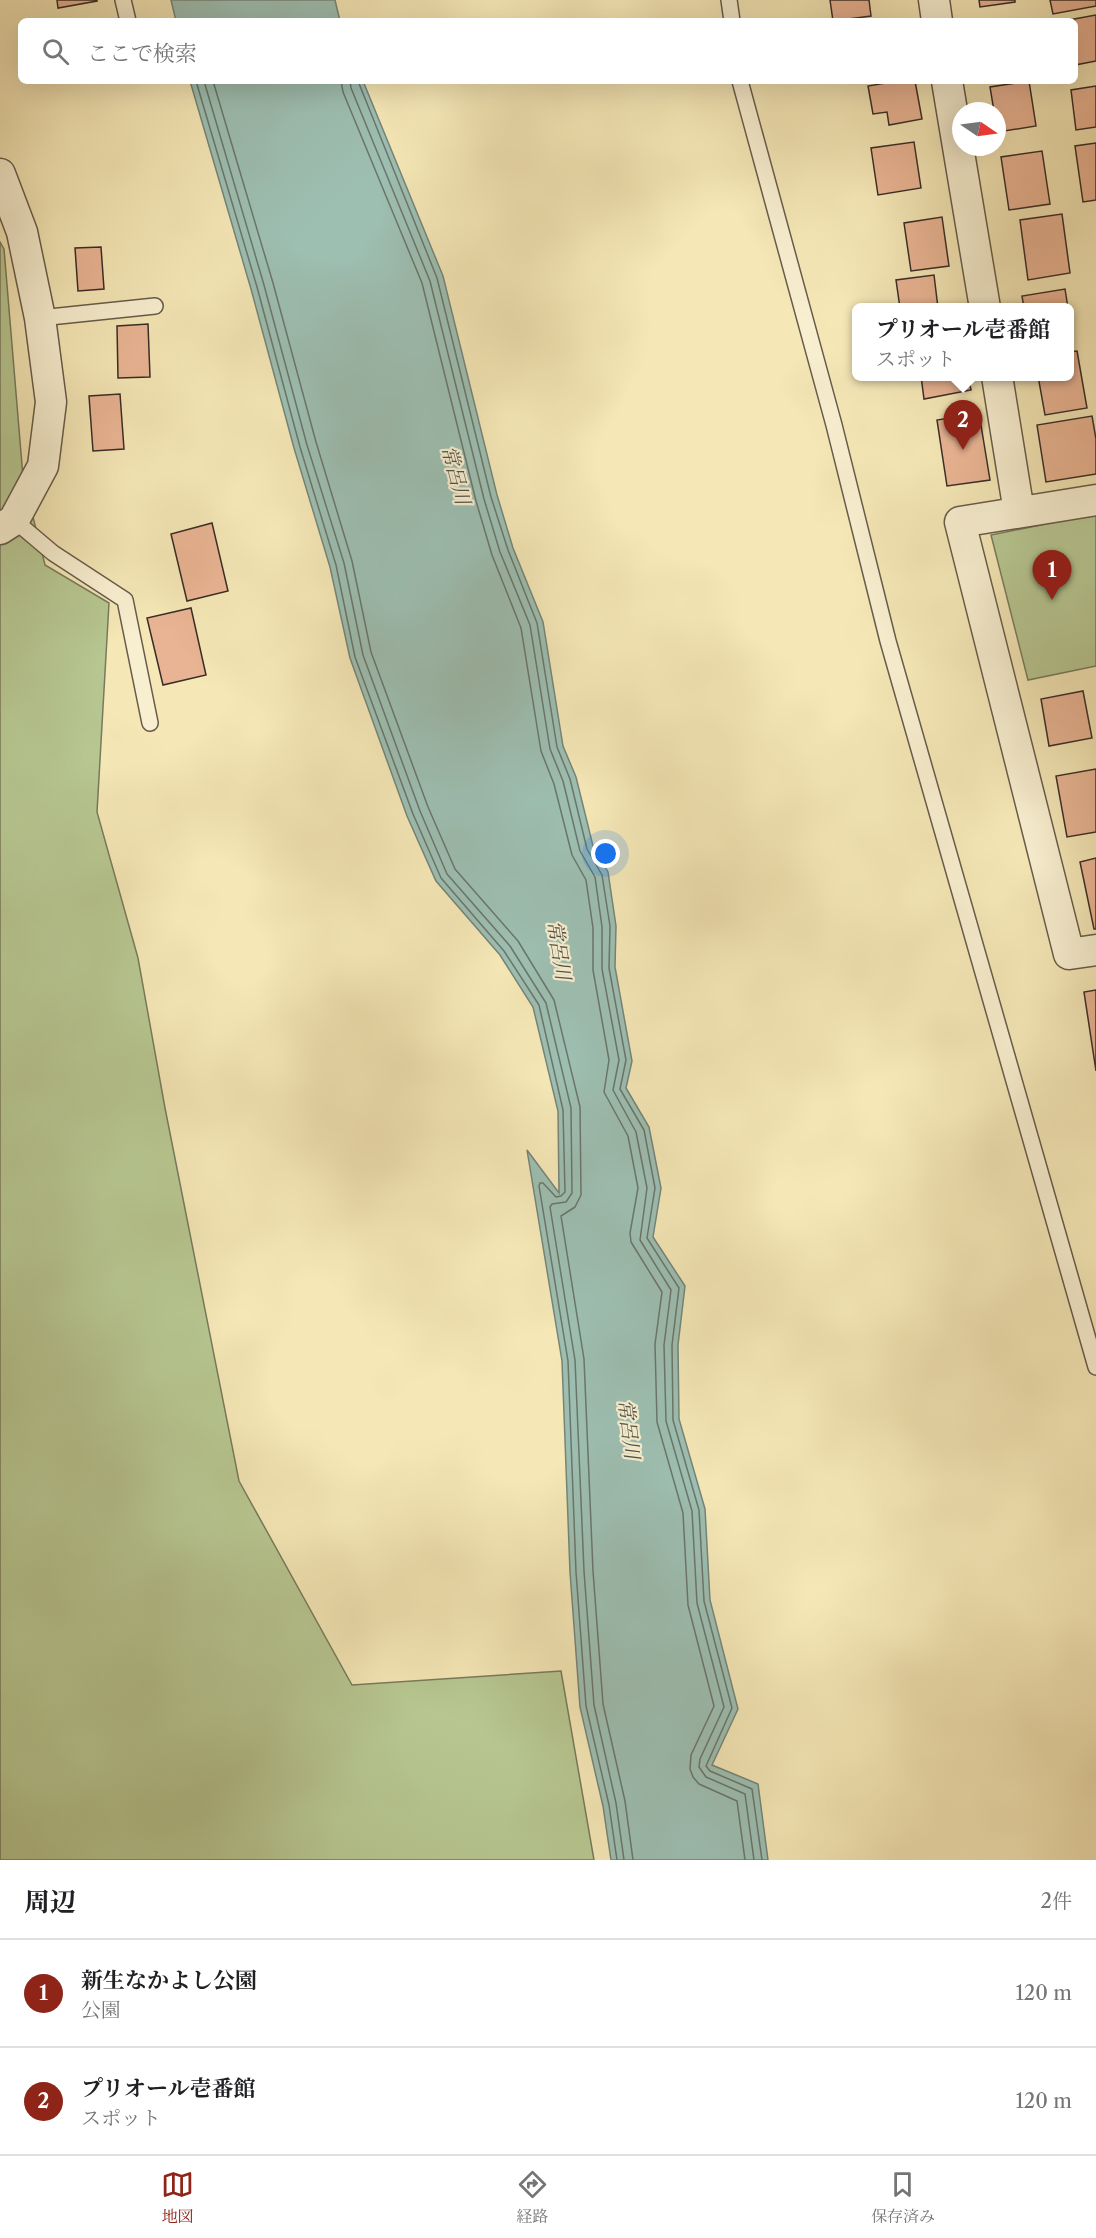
<!DOCTYPE html>
<html lang="ja">
<head>
<meta charset="utf-8">
<style>
  body { margin:0; font-family:"Libre Caslon Text","Noto Serif JP",serif; background:#f2f2f2; color:#202124 }
  .compass { position:absolute; left:952px; top:102px; width:54px; height:54px; border-radius:50%; background:#fff; box-shadow:0 6px 24px #0002; rotate:103deg }
  .you { position:absolute; left:606px; top:854px; width:21px; height:21px; margin:-15px; border:4px solid #fff; border-radius:50%; background:#1a73e8; box-shadow:0 0 0 9px #1a73e833 }
  .badge { display:grid; place-items:center; width:39px; height:39px; border-radius:50%; background:#8f2418; color:#fff; font-size:20px; font-weight:700 }
  .pin { position:absolute; translate:-50% -50px; filter:drop-shadow(0 2px 3px #0008) }
  .pin::after { content:''; position:absolute; top:32px; width:21px; height:18px; background:inherit; clip-path:polygon(0 0,100% 0,50% 100%) }
  .popup { position:absolute; left:852px; top:303px; width:222px; height:78px; box-sizing:border-box; display:grid; place-content:center; border-radius:9px; background:#fff; filter:drop-shadow(0 2px 4px #0005); font-size:20px; white-space:nowrap; color:#757577 }
  .popup b { font-size:22px; color:#202124 }
  .popup::after { content:''; position:absolute; left:50%; top:100%; margin-left:-12px; border:12px solid transparent; border-top-color:#fff }
  .list { margin:0; padding:0; list-style:none }
  h2 { display:flex; justify-content:space-between; align-items:center; height:78px; margin:0; padding:0 24px; font-size:26px }
  h2 small { font-size:20px; font-weight:400; color:#757577 }
  .list li { display:grid; grid-template-columns:39px 1fr auto; gap:18px; align-items:center; box-sizing:border-box; height:108px; padding:0 24px; border-top:2px solid #e0e0e0 }
  .list b { display:block; font-size:22px; white-space:nowrap }
  .list p { margin:0; font-size:20px; white-space:nowrap; color:#757577 }
  .list em { font-size:20px; font-style:normal; color:#757577 }
  .icon { flex:none; width:33px; height:33px; fill:none; stroke:currentColor; stroke-width:2; stroke-linecap:round; stroke-linejoin:round }
  .map { position:relative; flex:none; width:1096px; height:1860px; overflow:hidden }
  .search { position:absolute; background:#fff; box-shadow:0 6px 24px #0002; left:18px; right:18px; top:18px; height:66px; display:flex; align-items:center; gap:15px; box-sizing:border-box; padding:0 21px; border-radius:9px; color:#757577; font-size:22px }
  .sheet { height:294px; background:#fff }
  nav { display:flex; justify-content:space-around; align-items:center; box-sizing:border-box; height:84px; border-top:2px solid #e0e0e0; background:#fff; font-size:16px; color:#757577 }
  nav a { display:grid; justify-items:center; gap:3px }
  nav .on { color:#8f2418 }
  .map>svg:first-child { display:block }
</style>
</head>
<body>
<div class="map">
<svg width="1096" height="1860" viewBox="0 0 1096 1860">
  <rect width="100%" height="100%" fill="#f5e7b6"/>
  <filter id="stains"><feTurbulence type="fractalNoise" baseFrequency=".00333" numOctaves="4"/><feColorMatrix values="0 0 0 0 .2 0 0 0 0 .09 0 0 0 0 .02 0 0 0 .5 -.17"/></filter>
  <radialGradient id="worn" r=".72"><stop offset=".6" stop-color="#630" stop-opacity="0"/><stop offset="1" stop-color="#630" stop-opacity=".3"/></radialGradient>
  <!-- green -->
  <path fill="#b7c791" stroke="#787a5c" stroke-width="1.5" d="M0,242l4,7 19,228 22,88 64,38 -12,209 41,146 27,150 74,373 113,204 209,-14 33,189h-594z
    M1096,514v152l-68,14 -37,-145z"/>
  <!-- water -->
  <path fill="#9dbfb2" stroke="#75857a" stroke-width="1.5" d="M171,0h164l5,21h-164z
    M190,81h173l80,195 54,219 16,53 30,74 20,124 13,31 17,69 15,26 8,54 -1,41 17,94 -6,27 23,39 12,61 -8,49 32,49 -7,59 1,74 26,90 5,91 28,109 -26,56 46,19 10,76h-157l-8,-54 -23,-99 -10,-135 -8,-211 -35,-211 32,43 -1,-82 -25,-104 -33,-52 -64,-74 -29,-65 -57,-158 -20,-91 -36,-119 -43,-159z"/>
  <g fill="none" stroke-linecap="round" stroke-linejoin="round">
    <!-- shore -->
    <path stroke="#6a766c" stroke-width="1.5" d="M196,81l61,206 43,160 36,118 19,92 58,157 28,64 63,73 35,54 24,105 2,82 -4,4 -5,1 -13,-14h-3l-1,3 29,175 8,211 10,134 23,99 8,55
      M204,81l60,204 43,160 37,118 19,92 57,156 27,63 63,72 36,57 25,105 1,85 -6,9 -14,2 -2,3 25,153 9,211 10,134 22,98 8,57
      M213,81l60,202 43,159 36,119 19,91 57,155 27,62 63,72 36,59 26,107 1,88 -6,12 -14,9 23,143 9,212 10,133 22,97 8,59
      M341,81l2,11 79,191 54,218 16,54 29,73 20,123 13,33 18,71 14,25 7,48v42l16,90 -5,32 24,44 10,52 -8,45 1,9 31,50 -7,52 2,78 26,91 5,92 26,101 -23,49 -1,14 3,8 6,7 38,17 8,59
      M350,81l1,7 79,193 54,218 16,53 30,73 20,124 13,32 17,70 15,26 7,50v42l17,91 -6,30 23,42 11,56 -7,52 31,50 -7,55 2,76 26,90 5,92 27,104 -24,52 -1,8 7,10 39,17 9,66
      M358,81l79,197 54,219 17,53 29,73 20,124 13,32 17,70 15,26 8,51 -1,42 17,92 -6,29 24,41 11,58 -8,50 32,50 -7,57 1,75 26,90 5,91 28,107 -26,58 4,5 42,18 10,71"/>
  </g>
  <!-- building -->
  <path fill="#e9b493" stroke="#382d26" stroke-width="1.5" d="M57,0h40v1l-39,7z
    M830,0h39l2,16 -38,5z
    M979,0h36v2l-35,5z
    M1050,0h46v6l-43,8z
    M1096,15v46l-21,4v-44h-12z
    M897,81h18l7,38 -33,6 -2,-13 -14,2 -5,-28z
    M1029,81l7,45 -38,6 -1,-21h-3l-4,-24z
    M1096,86v41l-20,3 -5,-40z
    M914,142l7,46 -43,7 -7,-47z
    M1096,143v57l-13,2 -8,-56z
    M1042,151l8,53 -41,6 -8,-53z
    M1062,214l8,59 -42,7 -8,-60z
    M942,217l7,49 -38,5 -7,-48z
    M101,247l3,42 -26,2 -3,-43z
    M934,275l4,33h-38l-4,-28z
    M1065,289l3,19h-44l-2,-12z
    M148,324l2,53 -32,1 -1,-52z
    M1077,351l10,57 -42,7 -7,-39h32v-24z
    M921,376h47l3,14 -47,9z
    M120,394l4,55 -31,2 -4,-55z
    M979,413l11,67 -43,6 -10,-66z
    M1092,416l4,23v35l-50,8 -9,-57z
    M212,523l16,68 -41,10 -16,-67z
    M191,608l15,67 -43,10 -16,-67z
    M1083,691l9,47 -43,8 -8,-47z
    M1096,769v63l-29,5 -11,-61z
    M1096,858v71h-2l-14,-67z
    M1096,990v81l-12,-79z"/>
  <g fill="none" stroke-linecap="round" stroke-linejoin="round">
    <defs>
      <path id="service" d="M123,0l5,21
        M729,0l3,21
        M740,81l94,344 54,216 208,726
        M40,318l115,-12
        M14,520l39,33 72,47 25,123"/>
      <path id="minor" d="M934,0l3,21
        M947,81l38,227
        M0,174l22,58 18,86 11,84 -8,64 -29,54 -14,9
        M997,376l22,136
        M1096,500l-136,22 109,432 27,-4"/>
    </defs>
    <!-- service casing -->
    <use href="#service" stroke="#675c4a" stroke-width="18"/>
    <!-- minor casing -->
    <use href="#minor" stroke="#675c4a" stroke-width="33"/>
    <!-- service -->
    <use href="#service" stroke="#f8efd0" stroke-width="15"/>
    <!-- minor -->
    <use href="#minor" stroke="#f8efd0" stroke-width="30"/>
  </g>
  <g text-anchor="middle" stroke-width="4.5" stroke-linejoin="round" paint-order="stroke">
    <!-- water labels -->
    <g font-size="20" font-style="italic" fill="#515249" stroke="#f8efd0">
      <text transform="translate(456 475) rotate(75)" y="7">常呂川</text>
      <text transform="translate(559 950) rotate(81)" y="7">常呂川</text>
      <text transform="translate(629 1429) rotate(83)" y="7">常呂川</text>
    </g>
  </g>
  <rect width="100%" height="100%" filter="url(#stains)"/>
  <rect width="100%" height="100%" fill="url(#worn)"/>
</svg>
<svg class="compass" viewBox="-18 -18 36 36"><path d="M0-13l5 13h-10z" fill="#e53935"/><path d="M0 13l5-13h-10z" fill="#757577"/></svg>
<div class="you"></div>
<div class="pin badge" style="left:1052px;top:600px">1</div>
<div class="pin badge" style="left:963px;top:450px">2</div>
<div class="popup"><b>プリオール壱番館</b>スポット</div>
<div class="search"><svg class="icon" aria-label="search" viewBox="0 0 24 24"><circle cx="10" cy="10" r="6"/><path d="M15 15l6 6"/></svg>ここで検索</div>
</div>
<section class="sheet">
<h2>周辺<small>2件</small></h2>
<ul class="list">
<li><span class="badge">1</span><div><b>新生なかよし公園</b><p>公園</p></div><em>120 m</em></li>
<li><span class="badge">2</span><div><b>プリオール壱番館</b><p>スポット</p></div><em>120 m</em></li>
</ul>
</section>
<nav>
<a class="on"><svg class="icon" aria-label="map" viewBox="0 0 24 24"><path d="M3 6l6-2 6 2 6-2v14l-6 2-6-2-6 2zM9 4v14M15 6v14"/></svg>地図</a>
<a><svg class="icon" aria-label="directions" viewBox="0 0 24 24"><path d="M12 3l9 9-9 9-9-9zM9 14v-3h6M13 9l2 2-2 2"/></svg>経路</a>
<a><svg class="icon" aria-label="saved" viewBox="0 0 24 24"><path d="M7 4h10v16l-5-4-5 4z"/></svg>保存済み</a>
</nav>
</body>
</html>
